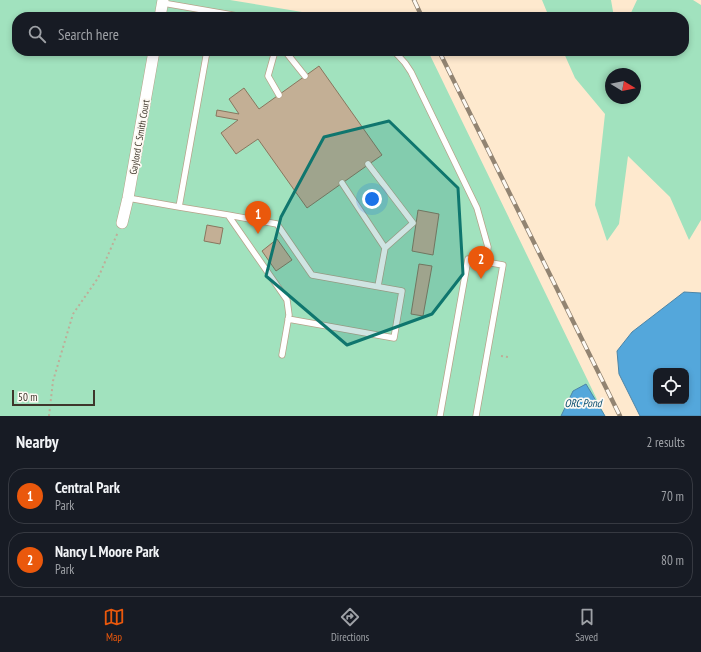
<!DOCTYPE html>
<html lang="en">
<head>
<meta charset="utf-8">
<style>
  body { margin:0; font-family:"PT Sans Narrow",sans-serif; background:#242831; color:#f1f3f6 }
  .controls { position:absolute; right:12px; bottom:12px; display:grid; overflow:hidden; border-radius:8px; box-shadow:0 2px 6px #0003 }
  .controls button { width:36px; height:36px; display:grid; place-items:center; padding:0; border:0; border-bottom:1px solid #363941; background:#171b24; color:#f1f3f6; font:20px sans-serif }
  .compass { position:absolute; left:605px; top:68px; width:36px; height:36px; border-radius:50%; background:#171b24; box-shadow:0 2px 6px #0003; rotate:100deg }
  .scale { position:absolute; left:12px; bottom:10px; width:83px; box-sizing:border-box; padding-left:4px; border:2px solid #3e362b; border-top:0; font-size:11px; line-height:14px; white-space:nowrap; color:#3e362b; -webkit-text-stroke:3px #fdf9f3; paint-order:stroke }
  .you { position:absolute; left:372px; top:199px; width:14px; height:14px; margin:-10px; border:3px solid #fff; border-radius:50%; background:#1a73e8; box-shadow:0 0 0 6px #1a73e833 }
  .badge { display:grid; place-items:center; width:26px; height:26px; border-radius:50%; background:#ea580c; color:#fff; font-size:13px; font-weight:700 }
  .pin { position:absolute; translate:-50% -33px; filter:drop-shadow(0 1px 2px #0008) }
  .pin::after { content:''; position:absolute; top:21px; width:14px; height:12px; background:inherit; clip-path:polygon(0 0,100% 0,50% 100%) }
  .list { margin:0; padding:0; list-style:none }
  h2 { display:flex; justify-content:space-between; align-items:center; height:52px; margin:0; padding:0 16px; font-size:17px }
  h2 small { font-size:13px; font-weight:400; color:#9ea1a6 }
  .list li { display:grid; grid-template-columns:26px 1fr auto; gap:12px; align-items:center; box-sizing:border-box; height:56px; margin:0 8px 8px; padding:0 8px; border:1px solid #363941; border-radius:16px }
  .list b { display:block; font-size:15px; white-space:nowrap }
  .list p { margin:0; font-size:13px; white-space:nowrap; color:#9ea1a6 }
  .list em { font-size:13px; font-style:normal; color:#9ea1a6 }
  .icon { flex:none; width:22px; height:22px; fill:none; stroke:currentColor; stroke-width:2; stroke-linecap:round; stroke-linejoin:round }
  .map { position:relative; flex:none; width:701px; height:416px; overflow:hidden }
  .search { position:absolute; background:#171b24; box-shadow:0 2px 6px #0003; left:12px; right:12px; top:12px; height:44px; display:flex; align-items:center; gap:10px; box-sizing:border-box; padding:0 14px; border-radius:16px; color:#9ea1a6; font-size:15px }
  .sheet { height:180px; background:#171b24 }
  nav { display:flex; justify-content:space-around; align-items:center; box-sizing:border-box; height:56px; border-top:1px solid #363941; background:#171b24; font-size:11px; color:#9ea1a6 }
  nav a { display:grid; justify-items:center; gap:2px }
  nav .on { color:#ea580c }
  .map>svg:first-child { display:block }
</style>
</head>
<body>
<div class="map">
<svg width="701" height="416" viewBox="0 0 701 416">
  <rect width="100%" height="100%" fill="#fee9ce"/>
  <!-- green -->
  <path fill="#a1e2be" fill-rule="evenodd" d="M0,0h230l102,17h-315v34h411l177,365h-605z
    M542,0h69l3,17h-65z
    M637,0h56l8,5v215l-12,20 -19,-43 -42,-41 -9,68 -12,17 -12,-36 10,-91 -30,-36 -12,-27h121v-34h-55zM611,74h24v24h-24z"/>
  <!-- water -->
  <path fill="#54a7db" stroke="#4d85a6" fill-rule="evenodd" d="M684,292l17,1v123h-61l-21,-42 -2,-23 15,-19zM656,371h30v30h-30z
    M586,384l19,32h-44l12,-25z"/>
  <!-- building -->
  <path fill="#c3af95" stroke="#89765e" d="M319,66l63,89 -75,53 -49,-69 -22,15 -15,-21 17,-13 -22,-4 1,-6 22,4 -10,-15 15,-11 15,21z
    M418,210l21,4 -6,41 -21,-4z
    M207,225l16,3 -3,16 -16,-3z
    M277,239l15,21 -16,11 -14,-20z
    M419,264l13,2 -9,50 -12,-2z"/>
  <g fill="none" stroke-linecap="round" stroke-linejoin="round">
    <defs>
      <path id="lane" d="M163,3l81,14
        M275,51l-7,25 11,19
        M285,51l20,25
        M394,51l11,12 6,9 66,136 11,39 -2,15
        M342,183l43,65 28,-25 -45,-59
        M128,198l51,9 28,-156
        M179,207l49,8 59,85 2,15 -7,40
        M228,215l49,9 35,51 90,16 -8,47 -106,-19
        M378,286l7,-38
        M440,416l28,-157 35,6 -27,151"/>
      <path id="street" d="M160,17l3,-17
        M122,223l6,-25 26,-147"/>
    </defs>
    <!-- lane casing -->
    <use href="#lane" stroke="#b6a289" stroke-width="7"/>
    <!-- street casing -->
    <use href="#street" stroke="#b6a289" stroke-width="12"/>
    <!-- path -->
    <path stroke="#bead98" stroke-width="2" stroke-dasharray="2 3" stroke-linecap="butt" d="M501,356l7,1
      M49,416l4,-35 20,-67 25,-36 20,-46"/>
    <!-- lane -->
    <use href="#lane" stroke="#fff" stroke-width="5.5"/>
    <!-- street -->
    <use href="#street" stroke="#fff" stroke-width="11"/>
    <defs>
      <path id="rail" d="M414,0l8,17
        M439,51l181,365"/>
    </defs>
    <!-- rail casing -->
    <use href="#rail" stroke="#928472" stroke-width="4.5"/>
    <!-- rail -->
    <use href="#rail" stroke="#fdf9f3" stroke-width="3" stroke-dasharray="9" stroke-linecap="butt"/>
  </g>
  <!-- marked area -->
  <path fill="#0f766e" fill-opacity="0.2" stroke="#0f766e" stroke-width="3" stroke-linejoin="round" d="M389,121l69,67 5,86 -31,40 -85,31 -81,-69 15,-59 43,-80z"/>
  <g text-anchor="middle" stroke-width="3.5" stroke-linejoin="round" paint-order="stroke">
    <!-- street labels -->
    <g font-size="10" fill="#3e362b" stroke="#fdf9f3">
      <text transform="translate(139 137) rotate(-80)" y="4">Gaylord C Smith Court</text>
    </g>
    <!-- water labels -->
    <g font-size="11" font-style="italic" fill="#054b6d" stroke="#fdf9f3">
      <text x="583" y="407">ORC Pond</text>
    </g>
  </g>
</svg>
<div class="controls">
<button><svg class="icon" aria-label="locate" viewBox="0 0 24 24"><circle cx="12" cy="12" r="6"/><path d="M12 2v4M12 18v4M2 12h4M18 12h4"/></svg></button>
</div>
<svg class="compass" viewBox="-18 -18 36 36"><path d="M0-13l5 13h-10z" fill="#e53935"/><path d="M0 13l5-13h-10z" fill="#9ea1a6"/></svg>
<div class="scale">50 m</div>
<div class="you"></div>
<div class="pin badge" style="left:258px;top:234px">1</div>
<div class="pin badge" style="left:481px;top:279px">2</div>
<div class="search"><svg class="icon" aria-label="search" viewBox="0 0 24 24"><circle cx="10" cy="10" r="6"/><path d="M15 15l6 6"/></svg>Search here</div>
</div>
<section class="sheet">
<h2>Nearby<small>2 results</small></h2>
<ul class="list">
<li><span class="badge">1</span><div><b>Central Park</b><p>Park</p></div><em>70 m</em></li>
<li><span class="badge">2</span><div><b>Nancy L Moore Park</b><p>Park</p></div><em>80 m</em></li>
</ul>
</section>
<nav>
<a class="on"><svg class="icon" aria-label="map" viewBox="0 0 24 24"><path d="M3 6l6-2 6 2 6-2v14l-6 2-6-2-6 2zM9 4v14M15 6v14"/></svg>Map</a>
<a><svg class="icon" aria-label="directions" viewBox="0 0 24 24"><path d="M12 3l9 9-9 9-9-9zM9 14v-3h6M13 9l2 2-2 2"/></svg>Directions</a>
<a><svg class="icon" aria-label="saved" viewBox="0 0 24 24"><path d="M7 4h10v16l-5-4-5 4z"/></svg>Saved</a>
</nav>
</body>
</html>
